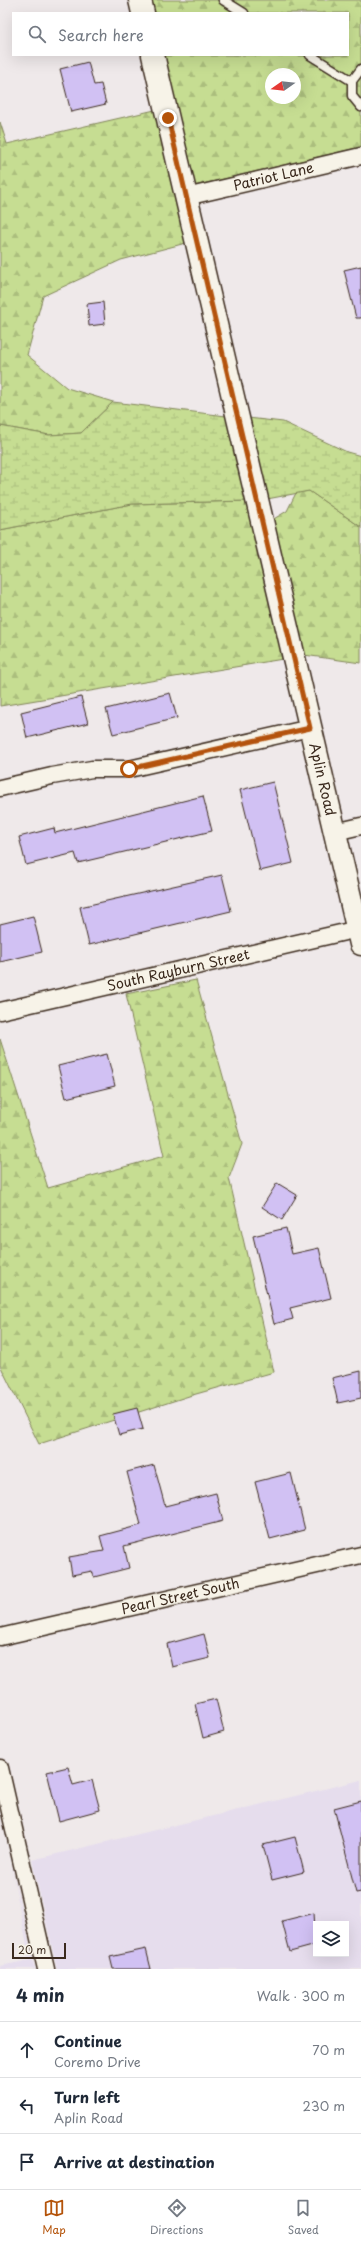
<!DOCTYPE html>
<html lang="en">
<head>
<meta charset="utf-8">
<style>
  body { margin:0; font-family:"Playpen Sans",sans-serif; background:#f6f6f7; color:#1f2937 }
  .controls { position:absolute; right:12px; bottom:12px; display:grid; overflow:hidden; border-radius:0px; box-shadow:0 4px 16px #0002 }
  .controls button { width:36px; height:36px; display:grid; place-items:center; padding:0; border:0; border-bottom:1px solid #e0e1e3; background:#fff; color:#1f2937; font:20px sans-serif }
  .compass { position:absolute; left:265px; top:68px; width:36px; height:36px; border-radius:50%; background:#fff; box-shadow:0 4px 16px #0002; rotate:256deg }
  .scale { position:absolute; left:12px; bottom:10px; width:54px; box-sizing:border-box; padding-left:4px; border:2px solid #3b2a1e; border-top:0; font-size:11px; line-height:14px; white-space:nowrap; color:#3b2a1e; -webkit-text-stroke:3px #f7f3e8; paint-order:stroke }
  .stop { position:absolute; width:12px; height:12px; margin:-9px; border:3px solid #b45309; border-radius:50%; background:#fff }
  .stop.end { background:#b45309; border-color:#fff; box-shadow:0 1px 4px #0008 }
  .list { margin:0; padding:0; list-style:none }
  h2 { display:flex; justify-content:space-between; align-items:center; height:52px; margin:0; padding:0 16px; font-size:17px }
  h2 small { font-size:13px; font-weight:400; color:#747a83 }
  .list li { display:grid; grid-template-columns:26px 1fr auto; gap:12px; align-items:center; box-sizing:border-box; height:56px; padding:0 16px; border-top:1px solid #e0e1e3 }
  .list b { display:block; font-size:15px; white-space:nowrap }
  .list p { margin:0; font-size:13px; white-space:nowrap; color:#747a83 }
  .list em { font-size:13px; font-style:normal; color:#747a83 }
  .icon { flex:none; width:22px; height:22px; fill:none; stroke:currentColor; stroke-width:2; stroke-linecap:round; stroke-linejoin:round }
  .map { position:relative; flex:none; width:361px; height:1969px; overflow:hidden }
  .search { position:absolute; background:#fff; box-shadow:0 4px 16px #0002; left:12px; right:12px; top:12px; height:44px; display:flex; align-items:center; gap:10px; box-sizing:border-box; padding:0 14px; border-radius:0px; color:#747a83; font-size:15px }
  .sheet { height:220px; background:#fff }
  nav { display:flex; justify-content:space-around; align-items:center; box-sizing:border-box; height:56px; border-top:1px solid #e0e1e3; background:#fff; font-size:11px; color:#747a83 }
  nav a { display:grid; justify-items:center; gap:2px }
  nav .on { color:#b45309 }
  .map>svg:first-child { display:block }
</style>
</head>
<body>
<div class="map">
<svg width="361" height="1969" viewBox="0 0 361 1969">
  <defs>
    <pattern id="forest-firs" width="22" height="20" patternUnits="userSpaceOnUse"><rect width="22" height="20" fill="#c6dd92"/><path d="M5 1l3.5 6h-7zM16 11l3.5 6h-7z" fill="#abbe7d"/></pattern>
    <pattern id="wetland-marsh" width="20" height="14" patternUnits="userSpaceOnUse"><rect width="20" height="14" fill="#c6dd92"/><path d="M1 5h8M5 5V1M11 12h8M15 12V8" fill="none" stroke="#abbe7d"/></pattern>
  </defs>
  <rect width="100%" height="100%" fill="#efe9ea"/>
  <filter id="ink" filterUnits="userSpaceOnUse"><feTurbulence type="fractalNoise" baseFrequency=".025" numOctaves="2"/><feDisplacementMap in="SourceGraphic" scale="8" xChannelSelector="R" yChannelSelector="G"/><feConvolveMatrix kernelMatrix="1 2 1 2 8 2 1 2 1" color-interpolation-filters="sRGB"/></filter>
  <g filter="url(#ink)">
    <!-- built -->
    <path fill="#e6dded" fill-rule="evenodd" d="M361,1780v189h-304l-25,-109zM316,1924h30v30h-30z
      M11,1865l24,104h-35v-3l30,-6z"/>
    <!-- forest -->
    <path fill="url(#forest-firs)" stroke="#808458" fill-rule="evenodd" d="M151,0h210v147l-167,39 -31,-131h185v-42h-194zM271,74h24v24h-24z
      M155,110l31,133 -65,17 -78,36 -16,59 40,33 46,14 -32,31 -32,2 -49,-9v-304l7,22z
      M309,491l52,36v136l-57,-8 -32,-135 15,-9 9,-18z
      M246,501l37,158 -283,47v-176l132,-26z
      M196,980l46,164 -13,34 45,194 -85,24 -150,48 -39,-79v-326l48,149 116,-32 -38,-162z"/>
    <!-- wetland -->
    <path fill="url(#wetland-marsh)" stroke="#808458" d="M113,402l113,14 20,85 -114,3 -132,26v-104l49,9 32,-2z
      M248,418l35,4 64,30 14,4v71l-52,-36 -42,8z"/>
    <!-- building -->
    <path fill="#d1c1f3" stroke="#3b2a1e" d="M88,62l6,23 7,-1 5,20 -35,8 -11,-43z
      M361,266v52h-5l-12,-48z
      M103,302l2,22 -16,2 -2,-22z
      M170,693l7,25 -64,16 -7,-25z
      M81,697l7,26 -61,15 -6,-26z
      M273,782l20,81 -33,8 -20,-81z
      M203,796l9,35 -134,32 -3,-10 -49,12 -7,-28 35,-9 1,5z
      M222,875l9,36 -142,34 -9,-38z
      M33,916l9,36 -42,10v-38z
      M107,1054l8,32 -49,12 -8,-32z
      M277,1183l20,12 -15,25 -20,-13z
      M286,1228l6,26 27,-6 12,50 -41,10 3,11 -19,5 -21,-88z
      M361,1371v27l-23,5 -6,-25z
      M137,1408l6,21 -24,6 -6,-21z
      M154,1465l11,41 51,-13 7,28 -99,25 5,22 -35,9 -2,-6 -20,4 -3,-18 35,-6 -4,-15 41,-11 -14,-53z
      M291,1473l14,57 -35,9 -15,-57z
      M204,1634l6,24 -38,9 -5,-23z
      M216,1699l8,33 -21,6 -8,-34z
      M68,1767l5,18 19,-5 8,30 -41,11 -12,-49z
      M361,1801v91l-5,1 -22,-85z
      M295,1837l9,35 -32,8 -9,-35z
      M314,1913l2,32 -26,7 -8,-31z
      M146,1949l5,20h-38l-3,-12z"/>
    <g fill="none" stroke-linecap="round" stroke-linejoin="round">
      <defs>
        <path id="lane" d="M223,0l21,13
          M310,55l42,26
          M361,69l-9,12v15l9,11"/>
        <g id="street">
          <path id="s1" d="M186,197l175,-41"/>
          <path d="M0,788l52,-12 40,-7h37l181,-41"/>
          <path d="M335,832l26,-6"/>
          <path id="s2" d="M0,1011l358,-82"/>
          <path id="s3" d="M0,1637l361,-82"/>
          <path d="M0,1768l46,201"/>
        </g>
        <g id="secondary">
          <path d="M140,0l3,13"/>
          <path id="s4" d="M153,55l208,889"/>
        </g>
      </defs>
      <!-- lane casing -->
      <use href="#lane" stroke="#3b2a1e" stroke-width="11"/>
      <!-- street casing -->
      <use href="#street" stroke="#3b2a1e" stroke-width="19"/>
      <!-- secondary casing -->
      <use href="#secondary" stroke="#3b2a1e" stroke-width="25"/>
      <!-- lane -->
      <use href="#lane" stroke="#f7f3e8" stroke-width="8"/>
      <!-- street -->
      <use href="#street" stroke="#f7f3e8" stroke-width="16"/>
      <!-- secondary -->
      <use href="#secondary" stroke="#f7f3e8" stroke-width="22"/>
    </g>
  </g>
  <g fill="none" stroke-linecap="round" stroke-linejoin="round" filter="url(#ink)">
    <!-- route -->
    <path stroke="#b45309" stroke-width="5" d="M129,769l181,-41 -142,-610"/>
  </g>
  <g text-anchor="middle" stroke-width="3.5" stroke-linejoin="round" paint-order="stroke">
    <!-- street labels -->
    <g font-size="14" fill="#3b2a1e" stroke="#f7f3e8">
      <text dy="5" stroke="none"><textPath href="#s1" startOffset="90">Patriot Lane</textPath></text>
      <text dy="5" stroke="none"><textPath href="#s4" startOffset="744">Aplin Road</textPath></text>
      <text dy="5" stroke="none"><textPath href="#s2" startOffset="183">South Rayburn Street</textPath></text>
      <text dy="5" stroke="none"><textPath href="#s3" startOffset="185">Pearl Street South</textPath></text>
    </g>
  </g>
</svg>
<div class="controls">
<button><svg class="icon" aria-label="layers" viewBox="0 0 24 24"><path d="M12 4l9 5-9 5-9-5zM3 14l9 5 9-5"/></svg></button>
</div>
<svg class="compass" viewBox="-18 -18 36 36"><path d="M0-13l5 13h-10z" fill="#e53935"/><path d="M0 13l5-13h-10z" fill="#747a83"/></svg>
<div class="scale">20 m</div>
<div class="stop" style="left:129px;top:769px"></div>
<div class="stop end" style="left:168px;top:118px"></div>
<div class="search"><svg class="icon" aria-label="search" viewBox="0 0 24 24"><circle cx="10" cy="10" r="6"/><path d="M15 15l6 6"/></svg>Search here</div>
</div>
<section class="sheet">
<h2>4 min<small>Walk · 300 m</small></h2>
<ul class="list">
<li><svg class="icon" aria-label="ahead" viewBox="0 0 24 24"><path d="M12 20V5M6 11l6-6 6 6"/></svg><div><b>Continue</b><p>Coremo Drive</p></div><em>70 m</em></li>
<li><svg class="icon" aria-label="left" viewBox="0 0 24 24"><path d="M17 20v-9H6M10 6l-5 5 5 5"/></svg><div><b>Turn left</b><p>Aplin Road</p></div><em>230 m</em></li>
<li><svg class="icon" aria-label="arrive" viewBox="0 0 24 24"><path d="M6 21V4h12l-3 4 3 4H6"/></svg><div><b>Arrive at destination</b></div></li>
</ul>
</section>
<nav>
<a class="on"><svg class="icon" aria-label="map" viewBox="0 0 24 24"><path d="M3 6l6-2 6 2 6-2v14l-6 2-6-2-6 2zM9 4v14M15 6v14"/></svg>Map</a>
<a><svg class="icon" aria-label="directions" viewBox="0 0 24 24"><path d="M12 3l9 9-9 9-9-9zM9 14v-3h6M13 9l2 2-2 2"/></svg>Directions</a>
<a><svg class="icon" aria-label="saved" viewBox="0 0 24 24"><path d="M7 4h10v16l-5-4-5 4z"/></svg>Saved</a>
</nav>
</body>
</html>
